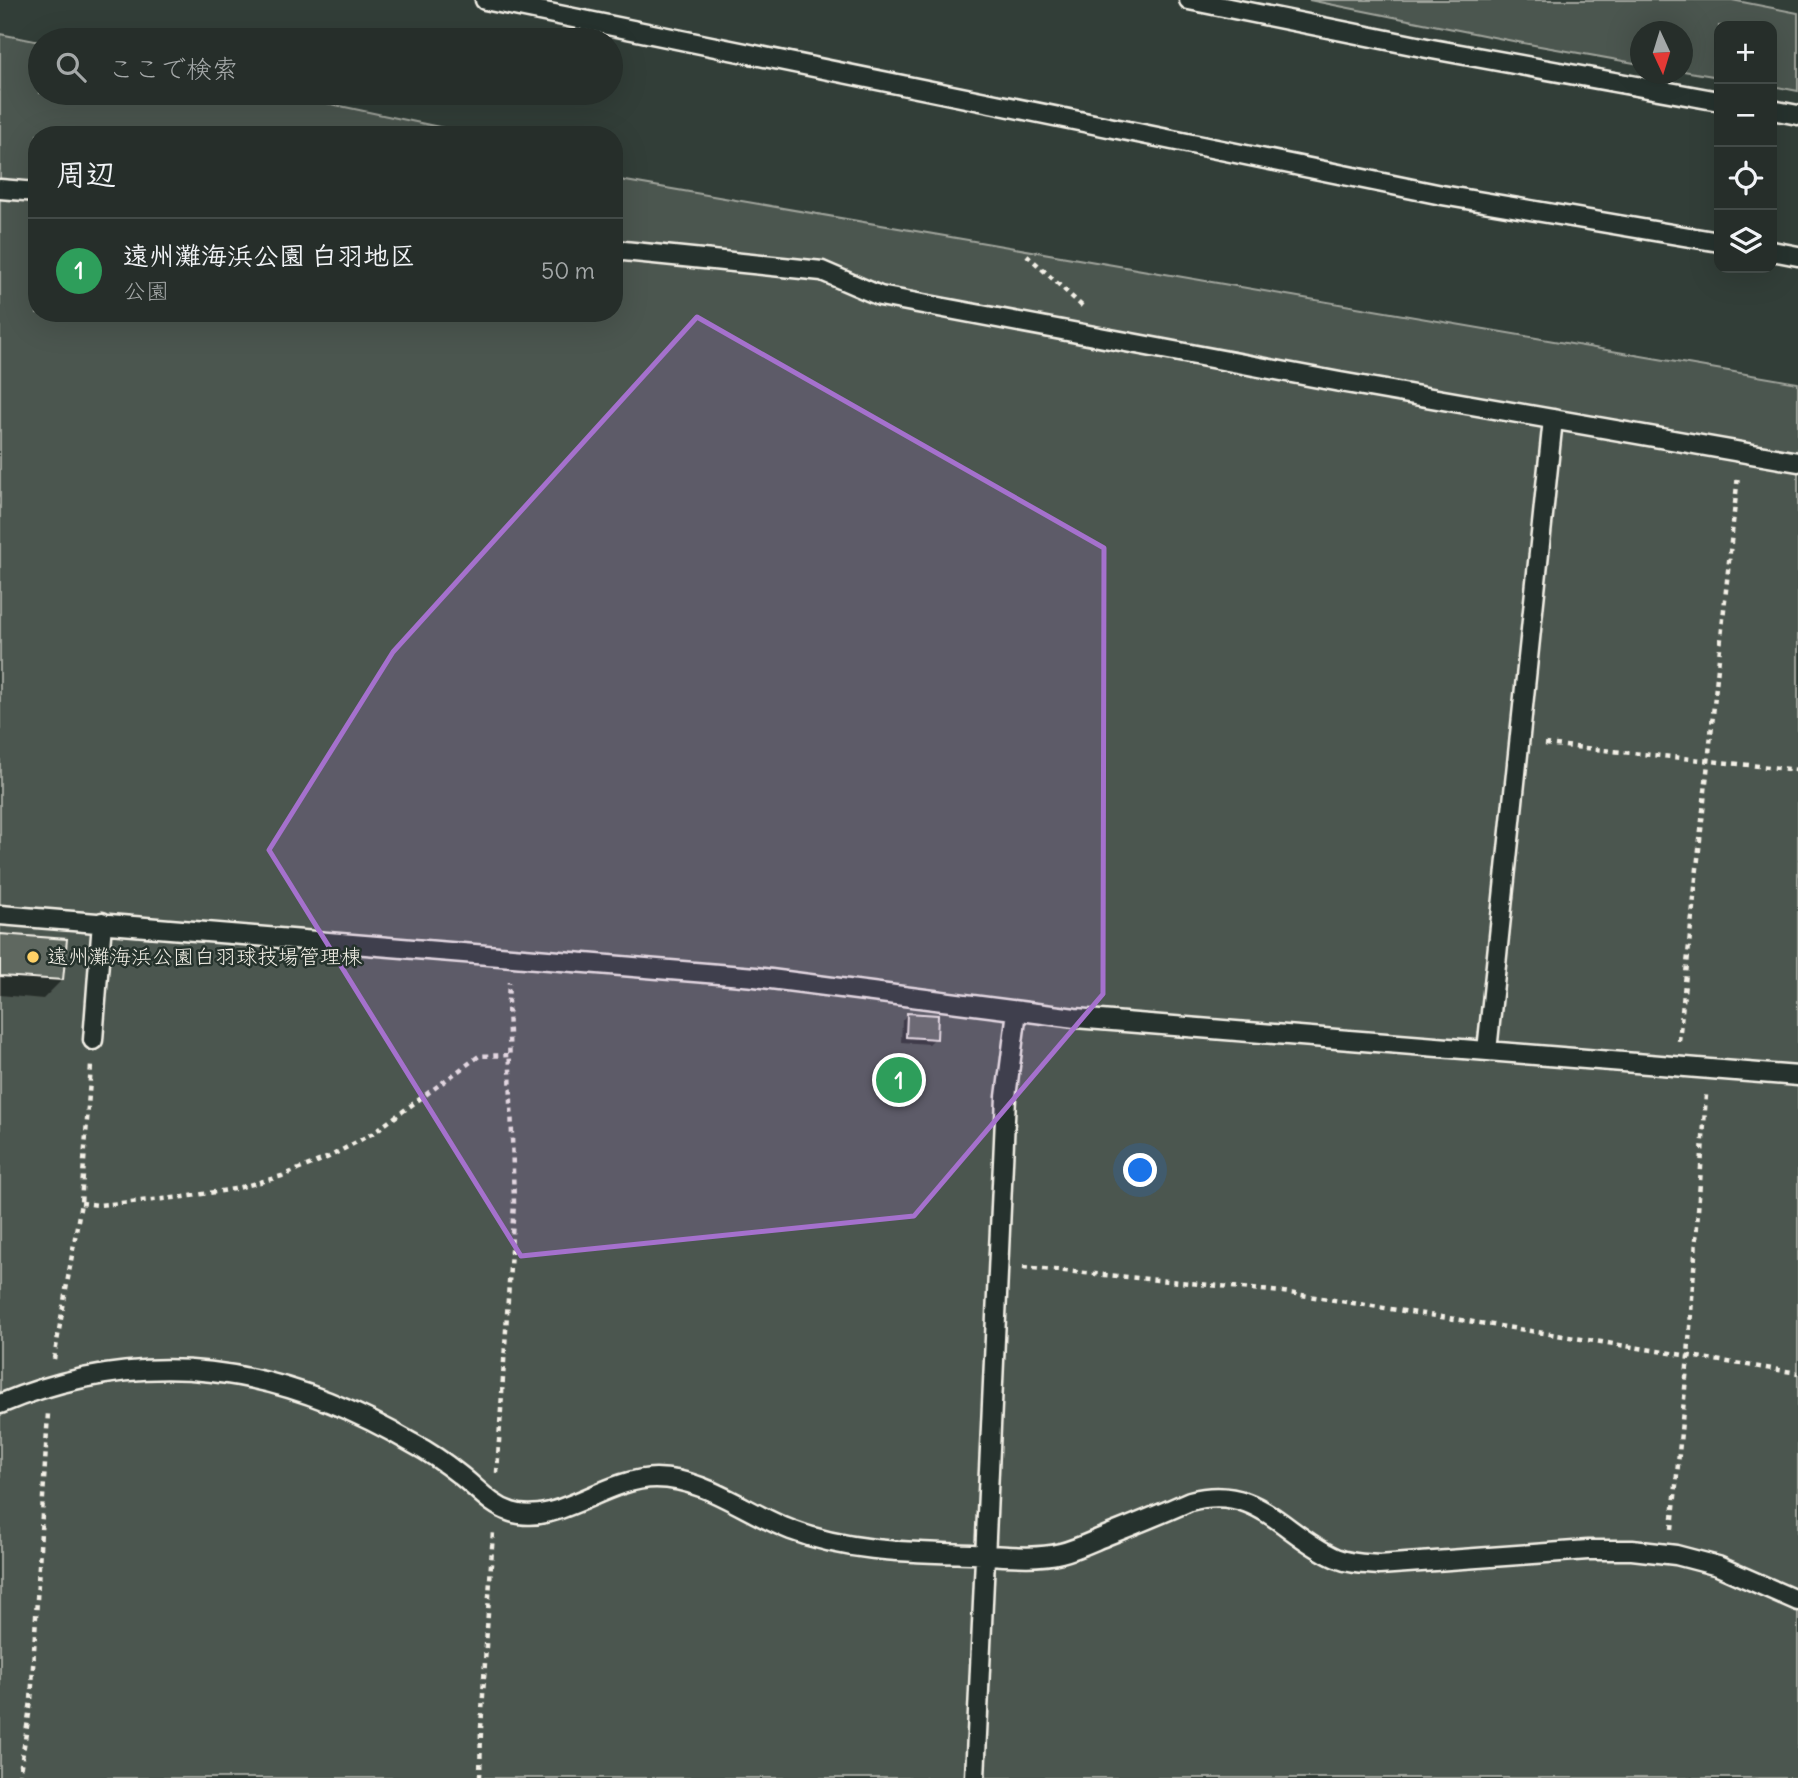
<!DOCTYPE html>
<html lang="ja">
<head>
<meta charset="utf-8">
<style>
  body { margin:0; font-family:Delius,"Klee One",sans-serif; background:#2e3632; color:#f1f3f6 }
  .controls { position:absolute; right:21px; top:21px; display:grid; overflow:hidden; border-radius:14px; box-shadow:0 7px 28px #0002 }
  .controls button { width:63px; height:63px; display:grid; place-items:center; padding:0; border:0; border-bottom:2px solid #424a47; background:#262e2a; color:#f1f3f6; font:35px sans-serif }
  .compass { position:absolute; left:1630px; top:21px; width:63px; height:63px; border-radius:50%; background:#262e2a; box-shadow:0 7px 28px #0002; rotate:176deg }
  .you { position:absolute; left:1141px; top:1171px; width:24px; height:24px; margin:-18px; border:5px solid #fff; border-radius:50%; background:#1a73e8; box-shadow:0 0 0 10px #1a73e833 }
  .badge { display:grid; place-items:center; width:46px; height:46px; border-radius:50%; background:#e69b98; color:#fff; font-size:23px; font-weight:700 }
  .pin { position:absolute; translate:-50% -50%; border:4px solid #fff; box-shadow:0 2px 7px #0006 }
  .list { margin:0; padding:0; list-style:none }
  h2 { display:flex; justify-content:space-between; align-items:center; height:91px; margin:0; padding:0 28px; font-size:30px }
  h2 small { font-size:23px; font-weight:400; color:#a4a8a8 }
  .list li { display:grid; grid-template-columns:46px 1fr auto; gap:21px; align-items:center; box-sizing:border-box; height:105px; padding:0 28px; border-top:2px solid #424a47 }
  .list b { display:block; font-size:26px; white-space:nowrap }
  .list p { margin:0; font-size:23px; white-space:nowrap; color:#a4a8a8 }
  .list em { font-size:23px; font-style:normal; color:#a4a8a8 }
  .icon { flex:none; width:38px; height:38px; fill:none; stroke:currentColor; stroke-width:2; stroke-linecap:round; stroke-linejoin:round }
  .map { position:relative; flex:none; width:1798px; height:1778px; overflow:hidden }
  .search { position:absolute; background:#262e2a; box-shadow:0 7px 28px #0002; left:28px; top:28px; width:595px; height:77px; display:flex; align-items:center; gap:18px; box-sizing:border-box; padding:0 24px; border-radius:38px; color:#a4a8a8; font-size:26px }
  .panel { position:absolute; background:#262e2a; box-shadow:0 7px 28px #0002; left:28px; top:126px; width:595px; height:196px; border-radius:28px }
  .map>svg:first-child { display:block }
</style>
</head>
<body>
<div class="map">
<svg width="1798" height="1778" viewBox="0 0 1798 1778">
  <rect width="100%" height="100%" fill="#323e38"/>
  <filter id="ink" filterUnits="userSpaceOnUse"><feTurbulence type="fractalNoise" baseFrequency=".0143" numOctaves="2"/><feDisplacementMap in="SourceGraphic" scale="14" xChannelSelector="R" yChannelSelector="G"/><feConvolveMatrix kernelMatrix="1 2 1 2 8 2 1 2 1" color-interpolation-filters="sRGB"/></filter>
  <g filter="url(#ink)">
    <!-- green -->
    <path fill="#4c564f" stroke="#a0a49c" stroke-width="2" d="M1309,0h423l66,13v78l-26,-5v-60h-53v51l-36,-6 -1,-39h-42v32l-117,-21z
      M0,34l40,8v51h239l198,42h-440v178h577v-134l1184,204v1395h-1798z"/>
    <!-- shadow -->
    <path fill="#0007" d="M0,936l62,44 -19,19 -43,-4z
      M908,1014l27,24 -6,6 -28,-2 1,-22z"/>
    <!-- building -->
    <path fill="#5f6861" stroke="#f4f1e8" stroke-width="2" d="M0,934l67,5 -4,41 -63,-4z
      M907,1013l31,2 -1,24 -31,-2z"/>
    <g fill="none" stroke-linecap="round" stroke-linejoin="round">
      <defs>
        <path id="service" d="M485,0l957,195 277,47
          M1189,0l243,49 287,52
          M1772,110l26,5
          M0,189l37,3
          M614,250l208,21 58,25 460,86 458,80
          M1772,251l26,5
          M0,915l755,62 320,41 723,58
          M93,1040l9,-118
          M1487,1051l66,-632
          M0,1404c145,-60 279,-39 412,39 17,9 33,20 48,32 17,13 30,30 51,37 45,15 94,-34 145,-34 49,0 90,35 135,52 58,22 119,22 181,24 29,1 60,6 89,-1 16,-4 32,-12 47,-18 28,-11 55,-22 82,-34 68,-18 92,33 146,57 14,6 29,6 43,7l209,-15h44l44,5 42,11 80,35
          M975,1778l31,-681 11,-86"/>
      </defs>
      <!-- service casing -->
      <use href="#service" stroke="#f4f1e8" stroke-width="23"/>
      <!-- path -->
      <path stroke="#f4f1e8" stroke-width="4.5" stroke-dasharray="5 5" stroke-linecap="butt" d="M1027,255l55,51
        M1545,744l253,26
        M1679,1041l59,-566
        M81,1203l18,2 85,-8 50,-8 48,-13 47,-19 44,-24 106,-77 31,-1
        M1023,1267l260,25 515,81
        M54,1359l27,-156 10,-137
        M497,1473l17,-270 -6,-201 1,-20
        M1672,1529l16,-173 18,-261
        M19,1778l12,-77 17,-288
        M480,1778l1,-50 12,-197"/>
      <!-- service -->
      <use href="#service" stroke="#26332d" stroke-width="18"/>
    </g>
  </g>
  <!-- marked area -->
  <path fill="#a571cd" fill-opacity="0.2" stroke="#a571cd" stroke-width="5" stroke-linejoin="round" d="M697,317l407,231 -1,446 -189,222 -393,40 -252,-406 124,-198z"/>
  <!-- markers -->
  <circle fill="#ffd166" stroke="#26332d" stroke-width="2.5" cx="33" cy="957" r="7"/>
  <g text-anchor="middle" stroke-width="5" stroke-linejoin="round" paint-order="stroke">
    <!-- poi labels -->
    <g font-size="21" fill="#f4f1e8" stroke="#26332d" text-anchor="start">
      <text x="47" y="964">遠州灘海浜公園白羽球技場管理棟</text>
    </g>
  </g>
</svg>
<div class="controls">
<button>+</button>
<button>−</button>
<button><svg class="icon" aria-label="locate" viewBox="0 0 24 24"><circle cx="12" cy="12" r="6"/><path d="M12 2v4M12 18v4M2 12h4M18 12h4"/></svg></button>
<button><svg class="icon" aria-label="layers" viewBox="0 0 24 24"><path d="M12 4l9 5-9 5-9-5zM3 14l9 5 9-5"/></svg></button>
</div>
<svg class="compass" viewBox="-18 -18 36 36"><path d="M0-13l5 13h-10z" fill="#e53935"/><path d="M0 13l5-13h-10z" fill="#a4a8a8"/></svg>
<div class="you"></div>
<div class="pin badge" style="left:899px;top:1080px;background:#2e9e5b">1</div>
<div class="search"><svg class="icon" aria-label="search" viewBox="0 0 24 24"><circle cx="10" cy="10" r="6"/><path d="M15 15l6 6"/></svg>ここで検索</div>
<section class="panel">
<h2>周辺<small></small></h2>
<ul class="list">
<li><span class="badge" style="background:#2e9e5b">1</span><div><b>遠州灘海浜公園 白羽地区</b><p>公園</p></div><em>50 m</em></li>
</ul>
</section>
</div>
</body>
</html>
